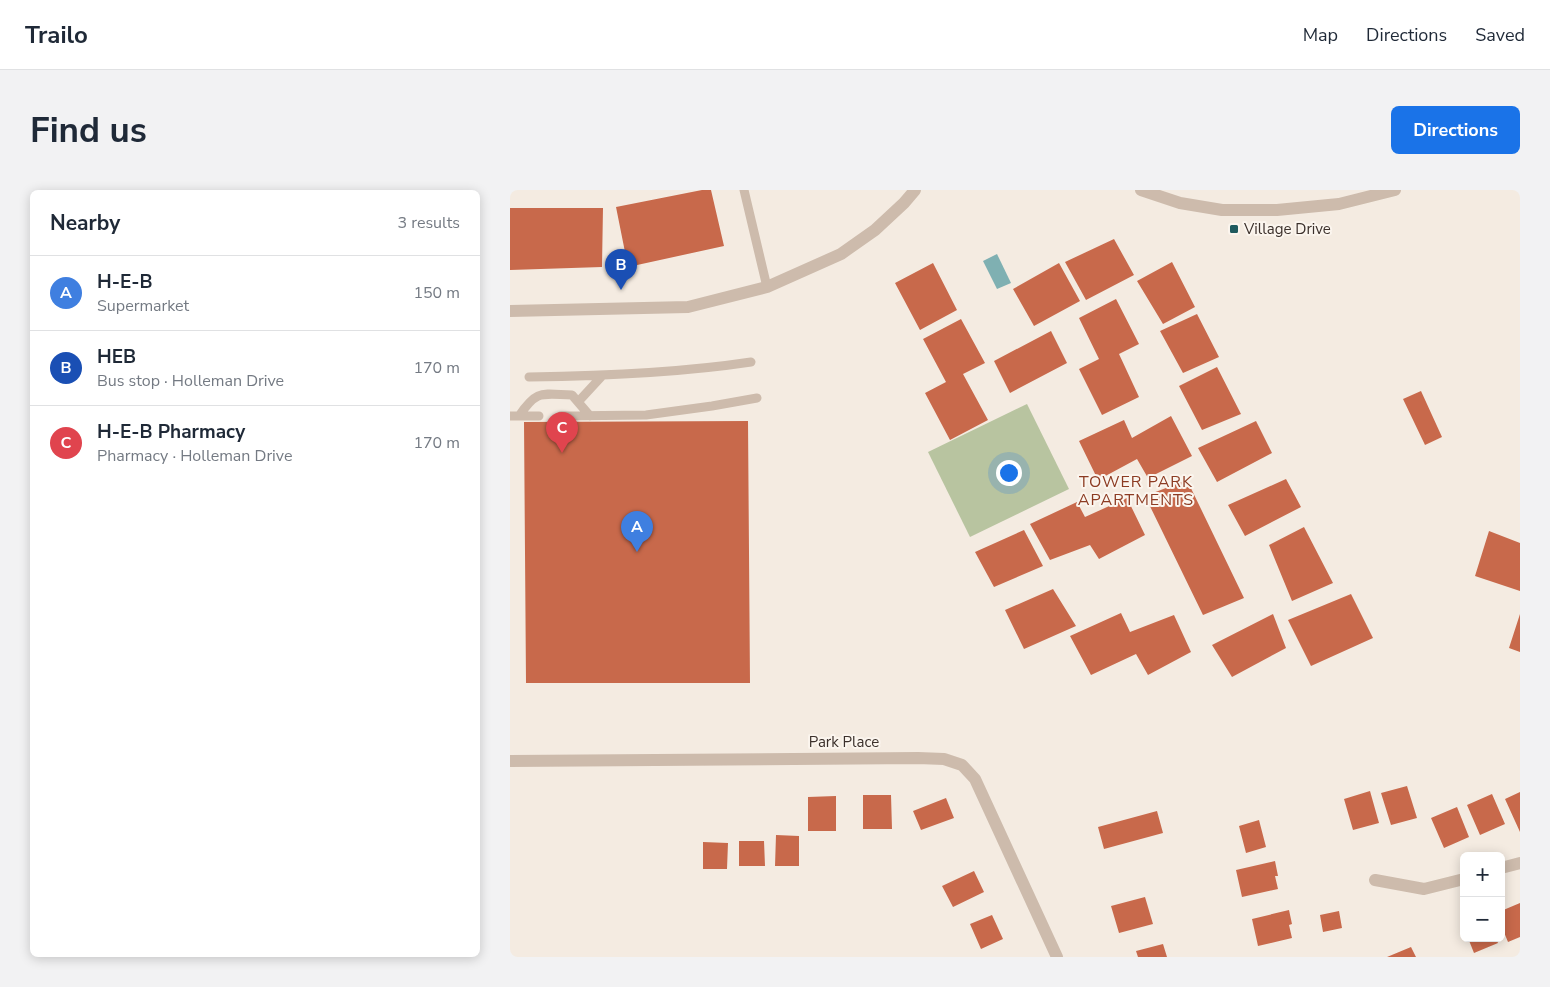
<!DOCTYPE html>
<html lang="en">
<head>
<meta charset="utf-8">
<style>
  body { margin:0; font-family:"Nunito Sans",sans-serif; background:#f2f2f3; color:#1f2937 }
  .controls { position:absolute; right:15px; bottom:15px; display:grid; overflow:hidden; border-radius:8px; box-shadow:0 2px 12px #0003 }
  .controls button { width:45px; height:45px; display:grid; place-items:center; padding:0; border:0; border-bottom:1px solid #e0e1e3; background:#fff; color:#1f2937; font:25px sans-serif }
  .you { position:absolute; left:498px; top:282px; width:18px; height:18px; margin:-12px; border:4px solid #fff; border-radius:50%; background:#1a73e8; box-shadow:0 0 0 8px #1a73e833 }
  .badge { display:grid; place-items:center; width:32px; height:32px; border-radius:50%; background:#1a73e8; color:#fff; font-size:16px; font-weight:700 }
  .pin { position:absolute; translate:-50% -41px; filter:drop-shadow(0 1px 2px #0008) }
  .pin::after { content:''; position:absolute; top:26px; width:18px; height:15px; background:inherit; clip-path:polygon(0 0,100% 0,50% 100%) }
  .list { margin:0; padding:0; list-style:none }
  h2 { display:flex; justify-content:space-between; align-items:center; height:65px; margin:0; padding:0 20px; font-size:21px }
  h2 small { font-size:16px; font-weight:400; color:#747a83 }
  .list li { display:grid; grid-template-columns:32px 1fr auto; gap:15px; align-items:center; box-sizing:border-box; height:75px; padding:0 20px; border-top:1px solid #e0e1e3 }
  .list b { display:block; font-size:19px; white-space:nowrap }
  .list p { margin:0; font-size:16px; white-space:nowrap; color:#747a83 }
  .list em { font-size:16px; font-style:normal; color:#747a83 }
  .map { position:relative; flex:none; width:1010px; height:767px; overflow:hidden; border-radius:8px }
  header { display:flex; align-items:center; gap:30px; box-sizing:border-box; height:70px; padding:0 25px; background:#fff; border-bottom:1px solid #e0e1e3 }
  header strong { font-size:24px }
  nav { display:flex; gap:28px; margin-inline-start:auto; font-size:18px }
  .intro { display:flex; align-items:center; justify-content:space-between; box-sizing:border-box; height:120px; padding:0 30px }
  h1 { margin:0; font-size:35px }
  .button { padding:12px 22px; border-radius:8px; background:#1a73e8; color:#fff; font-size:18px; font-weight:700 }
  main { display:flex; gap:30px; padding:0 30px }
  aside { flex:1; background:#fff; border-radius:8px; box-shadow:0 2px 12px #0003 }
  .map>svg:first-child { display:block }
</style>
</head>
<body>
<header>
<strong>Trailo</strong>
<nav><a>Map</a><a>Directions</a><a>Saved</a></nav>
</header>
<div class="intro"><h1>Find us</h1><a class="button">Directions</a></div>
<main>
<aside>
<h2>Nearby<small>3 results</small></h2>
<ul class="list">
<li><span class="badge" style="background:#3f7fe0">A</span><div><b>H-E-B</b><p>Supermarket</p></div><em>150 m</em></li>
<li><span class="badge" style="background:#1a4fb4">B</span><div><b>HEB</b><p>Bus stop · Holleman Drive</p></div><em>170 m</em></li>
<li><span class="badge" style="background:#e0444e">C</span><div><b>H-E-B Pharmacy</b><p>Pharmacy · Holleman Drive</p></div><em>170 m</em></li>
</ul>
</aside>
<div class="map">
<svg width="1010" height="767" viewBox="0 0 1010 767">
  <rect width="100%" height="100%" fill="#f4ebe1"/>
  <!-- green -->
  <path fill="#b8c4a0" d="M517,214l42,85 -99,48 -42,-85z"/>
  <!-- water -->
  <path fill="#7fb0b2" d="M487,64l14,29 -14,6 -14,-28z"/>
  <!-- building -->
  <path fill="#c8694b" d="M192,0h9l13,56 -96,21 -12,-60z
    M0,18h93l-1,59 -92,3z
    M604,49l20,36 -48,25 -21,-38z
    M662,72l23,45 -32,17 -26,-43z
    M423,73l24,47 -37,20 -25,-47z
    M549,73l21,38 -46,25 -21,-37z
    M606,109l23,45 -20,10 20,43 -37,18 -23,-46 20,-10 -20,-41z
    M687,124l22,43 -36,16 -23,-42z
    M451,129l24,44 -22,11 25,46 -38,20 -25,-47 21,-11 -23,-43z
    M541,141l16,32 -57,30 -16,-32z
    M707,177l24,47 -39,16 -23,-44z
    M911,201l21,46 -17,8 -22,-46z
    M661,226l21,40 -44,22 -11,-19 -39,21 -19,-39 45,-21 8,18z
    M238,231l2,262h-224l-2,-261z
    M746,231l16,32 -55,29 -19,-34z
    M776,289l15,28 -56,29 -17,-31z
    M677,290l57,118 -41,17 -58,-119z
    M617,308l18,37 -46,24 -9,-14 -40,15 -20,-36 47,-22 8,15z
    M794,337l29,56 -41,18 -23,-56z
    M514,340l19,36 -49,21 -19,-35z
    M979,341l31,12v48l-45,-15z
    M543,399l23,37 -52,23 -19,-39z
    M841,404l22,44 -62,28 -23,-46z
    M611,423l9,19 44,-17 17,37 -43,23 -12,-21 -45,21 -21,-39z
    M763,424l13,34 -54,29 -20,-32z
    M1010,424v38l-11,-4z
    M897,596l10,32 -26,7 -10,-32z
    M860,601l9,32 -26,7 -9,-31z
    M1010,602v40l-15,-33z
    M982,604l13,30 -25,11 -13,-30z
    M353,605h28l1,34h-29z
    M326,606v35h-28v-34z
    M436,608l8,20 -33,12 -8,-19z
    M947,617l12,30 -25,11 -13,-30z
    M647,621l6,22 -59,16 -6,-22z
    M749,630l7,27 -20,6 -7,-27z
    M266,645l23,1v30h-24z
    M229,651h25l1,25h-26z
    M193,652l25,1 -1,26h-24z
    M765,671l3,15h-3l3,13 -36,8 -6,-27z
    M464,681l10,21 -31,15 -11,-21z
    M635,707l8,27 -34,9 -8,-27z
    M1010,713v34l-12,5 -7,-17v-14z
    M779,720l3,14 -3,1 3,13 -34,8 -6,-27z
    M829,721l3,17 -19,4 -3,-17z
    M482,725l11,24 -22,10 -11,-25z
    M958,748h28l2,5 -24,10z
    M653,754l4,13h-29l-2,-6z
    M901,757l5,10h-29z"/>
  <g fill="none" stroke-linecap="round" stroke-linejoin="round">
    <!-- service -->
    <path stroke="#cdbbac" stroke-width="9" d="M234,0l23,97
      M19,187c75,-1 149,-4 222,-15
      M68,212l24,-26
      M0,226h29
      M9,226c18,-27 23,-22 53,-21l18,21
      M51,226l85,-1 66,-9 45,-8"/>
    <!-- minor -->
    <path stroke="#cdbbac" stroke-width="12" d="M631,0l39,13 42,7h55l62,-6 56,-14
      M0,571l408,-3 26,1 18,6 13,14 82,178
      M991,678l19,-5
      M865,690l49,9 40,-10"/>
    <!-- tertiary -->
    <path stroke="#cdbbac" stroke-width="12" d="M0,121l178,-4 79,-20 74,-33 34,-24 29,-27 11,-13"/>
  </g>
  <!-- markers -->
  <rect fill="#1f5a5e" stroke="#fbf5ee" stroke-width="2" x="719" y="34" width="10" height="10" rx="2.5"/>
  <g text-anchor="middle" stroke-width="4" stroke-linejoin="round" paint-order="stroke">
    <!-- poi labels -->
    <g font-size="15" fill="#3b302b" stroke="#fbf5ee" text-anchor="start">
      <text x="734" y="44">Village Drive</text>
    </g>
    <!-- street labels -->
    <g font-size="15" fill="#3b302b" stroke="#fbf5ee">
      <text x="334" y="557">Park Place</text>
    </g>
    <!-- neighbourhood labels -->
    <g font-size="16" letter-spacing="1" fill="#8c3b22" stroke="#fbf5ee">
      <text x="626" y="297">TOWER PARK<tspan x="626" dy="18">APARTMENTS</tspan></text>
    </g>
  </g>
</svg>
<div class="controls">
<button>+</button>
<button>−</button>
</div>
<div class="you"></div>
<div class="pin badge" style="left:127px;top:362px;background:#3f7fe0">A</div>
<div class="pin badge" style="left:111px;top:100px;background:#1a4fb4">B</div>
<div class="pin badge" style="left:52px;top:263px;background:#e0444e">C</div>
</div>
</main>
</body>
</html>
